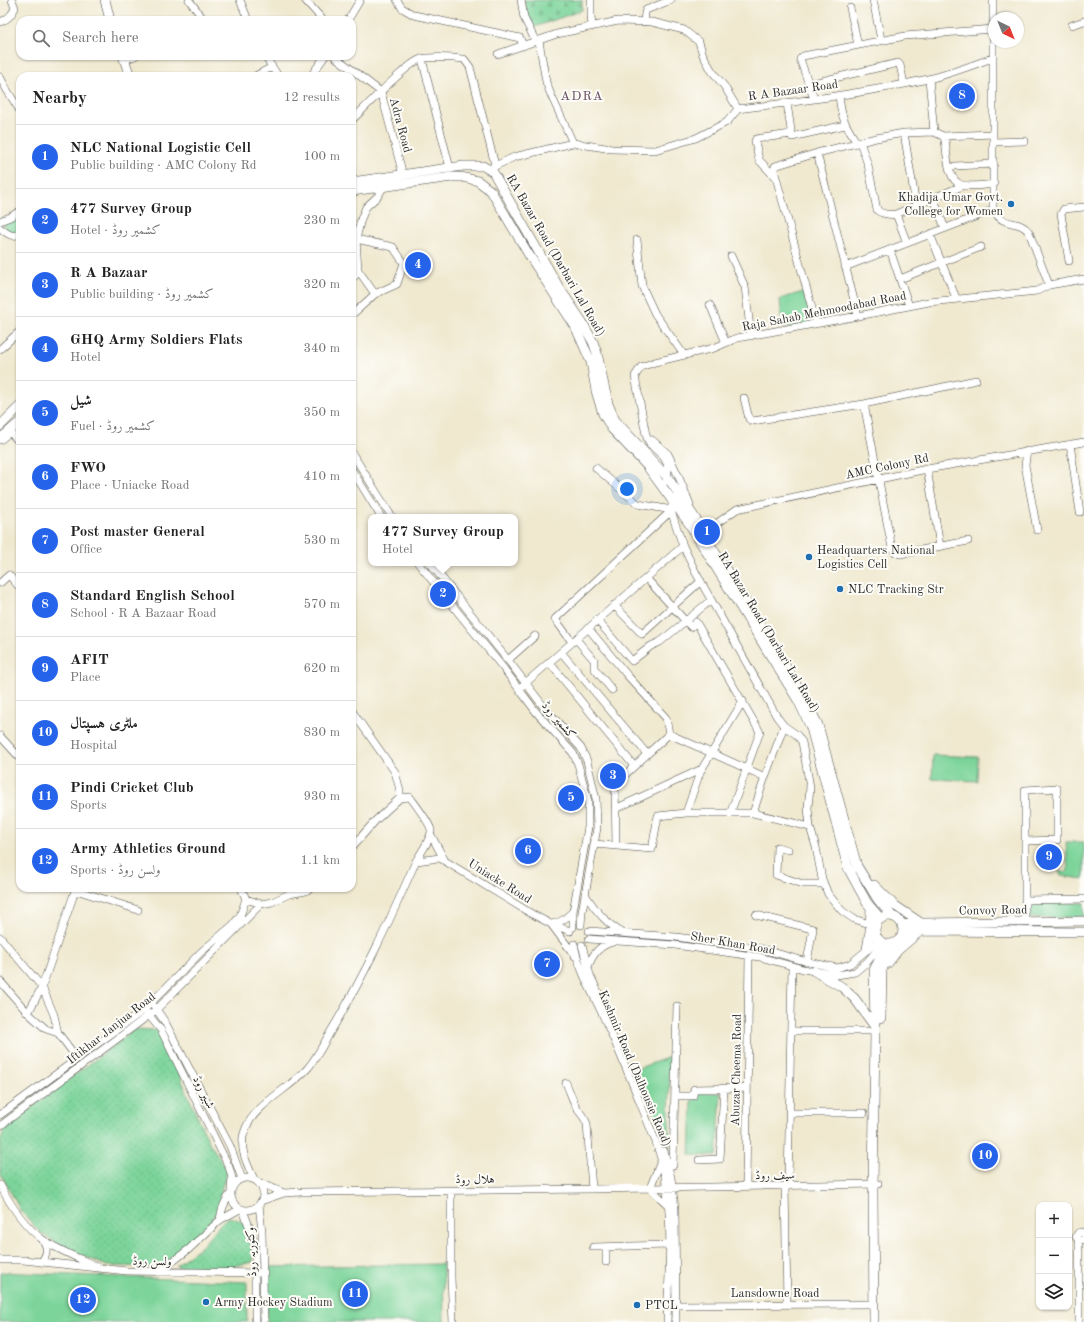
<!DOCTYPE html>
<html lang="en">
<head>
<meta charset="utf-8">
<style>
  body { margin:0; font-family:"Old Standard TT",Amiri,serif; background:#f2f2f2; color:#222 }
  .controls { position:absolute; right:12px; bottom:12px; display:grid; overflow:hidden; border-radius:8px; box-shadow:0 1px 3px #0004 }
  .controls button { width:36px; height:36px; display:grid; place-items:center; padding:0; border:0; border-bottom:1px solid #e0e0e0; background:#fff; color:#222; font:20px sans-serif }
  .compass { position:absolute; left:988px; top:12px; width:36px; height:36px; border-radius:50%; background:#fff; box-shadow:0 1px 3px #0004; rotate:137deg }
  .you { position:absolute; left:627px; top:489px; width:14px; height:14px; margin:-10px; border:3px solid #fff; border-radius:50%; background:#1a73e8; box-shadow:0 0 0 6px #1a73e833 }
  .badge { display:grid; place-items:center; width:26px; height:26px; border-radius:50%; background:#2563eb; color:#fff; font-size:13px; font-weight:700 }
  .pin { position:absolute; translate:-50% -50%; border:2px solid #fff; box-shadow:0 1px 4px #0006 }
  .popup { position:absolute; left:368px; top:514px; width:150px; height:52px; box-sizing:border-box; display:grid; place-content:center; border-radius:8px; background:#fff; filter:drop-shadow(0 1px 3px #0005); font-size:13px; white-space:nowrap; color:#767676 }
  .popup b { font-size:15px; color:#222 }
  .popup::after { content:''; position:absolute; left:50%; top:100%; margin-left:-8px; border:8px solid transparent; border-top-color:#fff }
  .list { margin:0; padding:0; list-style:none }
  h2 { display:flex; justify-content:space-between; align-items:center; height:52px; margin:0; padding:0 16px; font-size:17px }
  h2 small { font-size:13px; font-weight:400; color:#767676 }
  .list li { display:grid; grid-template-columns:26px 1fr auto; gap:12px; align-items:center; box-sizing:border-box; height:64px; padding:0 16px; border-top:1px solid #e0e0e0 }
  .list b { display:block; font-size:15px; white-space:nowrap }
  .list p { margin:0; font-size:13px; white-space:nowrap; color:#767676 }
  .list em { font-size:13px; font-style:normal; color:#767676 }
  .icon { flex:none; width:22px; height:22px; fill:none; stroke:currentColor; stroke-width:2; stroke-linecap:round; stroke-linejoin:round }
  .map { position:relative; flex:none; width:1084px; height:1322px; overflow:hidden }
  .search { position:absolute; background:#fff; box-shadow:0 1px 3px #0004; left:16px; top:16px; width:340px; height:44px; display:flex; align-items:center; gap:10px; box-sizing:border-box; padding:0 14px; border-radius:12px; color:#767676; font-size:15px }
  .panel { position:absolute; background:#fff; box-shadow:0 1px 3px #0004; left:16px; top:72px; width:340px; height:820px; border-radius:12px }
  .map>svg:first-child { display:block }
</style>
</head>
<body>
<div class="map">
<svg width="1084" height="1322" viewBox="0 0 1084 1322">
  <defs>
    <pattern id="grass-dots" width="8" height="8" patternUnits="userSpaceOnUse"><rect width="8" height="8" fill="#7cd49a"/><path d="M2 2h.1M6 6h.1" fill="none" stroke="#6bb685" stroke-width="1.8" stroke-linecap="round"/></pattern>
    <pattern id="cemetery-stones" width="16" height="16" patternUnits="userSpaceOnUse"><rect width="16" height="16" fill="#7cd49a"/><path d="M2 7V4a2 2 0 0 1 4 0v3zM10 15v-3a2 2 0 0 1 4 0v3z" fill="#6bb685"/></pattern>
  </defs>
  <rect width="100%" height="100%" fill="#fdfcf7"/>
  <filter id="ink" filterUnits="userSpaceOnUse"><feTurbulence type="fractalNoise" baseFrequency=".025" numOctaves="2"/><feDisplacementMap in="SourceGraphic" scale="8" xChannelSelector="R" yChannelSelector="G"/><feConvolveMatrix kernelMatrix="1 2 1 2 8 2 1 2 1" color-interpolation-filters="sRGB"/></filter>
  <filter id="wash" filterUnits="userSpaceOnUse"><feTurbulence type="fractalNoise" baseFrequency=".012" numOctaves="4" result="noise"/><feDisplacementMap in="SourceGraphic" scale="16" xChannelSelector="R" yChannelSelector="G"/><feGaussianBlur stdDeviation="0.9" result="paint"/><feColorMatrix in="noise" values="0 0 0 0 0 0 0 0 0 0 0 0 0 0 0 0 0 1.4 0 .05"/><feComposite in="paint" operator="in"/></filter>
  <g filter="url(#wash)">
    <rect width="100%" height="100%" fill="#f0e9d0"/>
    <!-- grass -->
    <path fill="url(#grass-dots)" stroke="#548062" d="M135,1029l23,1 20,41 18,43 14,30 18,27 -6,16 -3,22 -11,16 -31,29 -20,13 -50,-1 -31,-13 -20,-10 -16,-11 -20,-22 -20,-38v-30l5,-14z
      M229,1217c28,6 23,22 24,45l-33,7 -18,1 -25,-3v-3l25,-18 21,-25z"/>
    <!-- cemetery -->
    <path fill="url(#cemetery-stones)" stroke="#548062" d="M524,0h58v10l-50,18z"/>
    <!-- park -->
    <path fill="#7cd49a" stroke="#548062" d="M17,218l3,4v10l-9,1 -7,-5 -1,-3z
      M803,292l9,30 -30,6 -2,-29z
      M933,755l45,2 -1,24 -45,-2z
      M1066,842h18v37l-23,-3 -2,-5 6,2 3,-2z
      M1025,902l59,1v14l-58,1z
      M670,1057l-1,92 -33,-80z
      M697,1092l24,1 -4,63 -27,-1 2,-56h5z
      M443,1264l1,58h-177v-55z
      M0,1272l247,10v40h-247z"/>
  </g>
  <g filter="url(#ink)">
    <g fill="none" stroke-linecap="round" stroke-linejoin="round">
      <defs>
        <path id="minor" d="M189,0l15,20
          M240,0l8,20
          M305,0l18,20
          M397,0l5,8 12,7 106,23 3,8
          M521,0l3,18 12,24
          M591,0v16l1,10
          M873,0l8,40
          M993,0v210c12,19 25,8 36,22l20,53
          M850,8l8,37
          M348,20l12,-20
          M0,22c8,-3 11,-6 15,-14l-3,-8
          M644,22l1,-9 1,-3 25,-10
          M1072,25l12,-4
          M539,41l7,41 5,13 22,48
          M498,54l59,-20 61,-13 34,1 32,8 15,12 4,13 9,16 12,15 14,23
          M265,56l13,20
          M334,56l47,36 22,83
          M422,59l28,109
          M124,60l11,-4
          M255,76l17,-9
          M311,76l14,-20
          M0,77l7,13 13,21
          M929,79l5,53
          M809,84l89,-21 2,2 4,19
          M839,95c2,22 6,30 18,48
          M814,99l-14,-40 3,-3 102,-20 88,-7
          M787,103l5,34 53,-12
          M352,120c13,-12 55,-57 69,-61 12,-3 30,-1 43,0l6,8 25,98
          M904,133l12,72
          M943,136l50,-2
          M860,142l8,23 9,45c4,4 13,5 19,4l66,-28
          M994,142l31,-1
          M817,153l41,163
          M955,166l39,-2
          M489,169l25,-12 59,-14 39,6 43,1 41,-12 31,-16 11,-13c63,-8 128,-16 190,-30 22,-5 43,-13 64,-21
          M775,177l-16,-17 -4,-19 1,-2 35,-5
          M933,198l12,30
          M896,214l11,29
          M0,221l10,-4 10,-6
          M0,228c7,5 11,10 20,6
          M930,234l26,64
          M356,239l37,8 11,16 -7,21 -22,10
          M637,240l5,46 13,28 29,41
          M890,250l19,56
          M731,256l14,31 6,49
          M1069,261l-8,-47 3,-5 20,-2
          M845,267l148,-57
          M352,278l3,-2 3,-6 -2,-31 5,-20 5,-12 12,-11 6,-10
          M900,279l81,-32
          M710,305l16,38
          M354,313l21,-19 -17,-24
          M816,323l-42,-153 1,-4 42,-13 59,-15 28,-5 30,-1 9,4 2,4c2,13 2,41 17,45 7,2 23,0 32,-1
          M0,349l20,-18
          M744,398l5,21 3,2 112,-17 112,-24
          M864,404l28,144 3,4 5,2 68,-13
          M9,431l11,12
          M652,440l16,14 10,21 12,29
          M1070,444l10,68
          M1027,451l-2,14 12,65
          M352,453l40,64
          M596,468l42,36 34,6
          M927,469l13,77
          M352,470l29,47
          M666,481c2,-4 2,-6 2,-9 1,-20 -18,-20 -22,-37l-11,-59 6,-9 14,-5 59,-14 23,-10 121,-22 71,-14 108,-11 12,-6 35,-6
          M703,533l34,-24 190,-40 157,-27
          M683,546l13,27 81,144 7,9 13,9 5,7 8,45 -2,21 2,19 6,20 6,32 6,15 14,17 12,8 22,7
          M418,563l86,106 33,44 36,40 5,11 10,37v26l-15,84v16
          M430,563l81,101 33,43 37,41 6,13 9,38 1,29 -15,84 -1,13
          M646,578l45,49 5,-5 64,110 -30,82
          M0,583l9,-8 11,13
          M614,605l28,29 59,-53
          M597,620l35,41 19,-15 9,-4 51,-42
          M588,628l39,47 39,43 3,16
          M576,639l18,21v8l18,22
          M572,642l-17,-23 117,-109
          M561,652l86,102
          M508,660l27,-24
          M549,662l85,104
          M522,686l161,-140 -11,-32v-15
          M352,711l43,61 5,18v8
          M0,736l20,22
          M615,809l87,-40
          M686,813l14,-41 43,-71
          M753,813l12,-36 19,-51
          M431,835l14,26
          M594,844l58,5 6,-33 28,-3h67l57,14
          M616,846l-1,-62 54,-50 96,43
          M788,850l-11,-3 -1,28 27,9h21
          M416,861l24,-3 92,56 19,10 19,7
          M241,888l5,11 15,5
          M76,890l62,20
          M585,894c10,16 21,30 38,39
          M1025,900l59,-1
          M756,915l57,14 -6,33
          M1025,921v-131l32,-2v52l-32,1
          M551,924l24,32
          M552,924c9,-1 14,-6 21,-13
          M589,931l87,6 86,12 42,12 33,7 13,-4 29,-24
          M0,937l42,50 12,28 4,18 19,25
          M589,939l86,6 85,12 43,12 34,6 18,-3 12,-10 16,-19
          M574,944c5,27 20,51 31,76 19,40 34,81 51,122 20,57 13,120 11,180
          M582,945l8,30 19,41
          M588,967c4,-12 11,-22 25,-25
          M0,981l28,32 18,16 12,4
          M154,1006l11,16 65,124 12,33
          M28,1013l14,-26 34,-99
          M147,1013l14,17 68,137 3,11 -1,11
          M791,1031h77
          M566,1083c4,9 7,19 12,27 4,5 7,8 9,14l5,65
          M675,1096h18l1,-7 53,-1
          M789,1113h75
          M0,1115l144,-105 57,-58 32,-27 7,-9 6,-17
          M0,1126l156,-116 105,-106 11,-2 17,-8 17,-3 4,-3
          M664,1151l7,27 4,30 1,114
          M699,1160l21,-1 4,-71
          M661,1161l-11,27 19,18
          M673,1165l4,-159
          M231 1194a16 16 0 1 1 32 0a16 16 0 1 1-32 0Z
          M254,1179c-7,-15 -16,-32 -9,-49 10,-26 43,-40 62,-61 9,-10 17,-26 24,-38 33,-54 59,-111 84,-168 4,-8 17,-25 16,-33 -1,-7 -16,-26 -21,-33l-10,1 -24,22 -24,27
          M258,1182l26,11
          M0,1185c10,19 24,41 42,54 17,12 37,19 56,28
          M746,1186l3,-231
          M785,1186l2,118
          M788,1186l4,-220
          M451,1190v88l2,44
          M261,1201l23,-8 18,-1 290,-3 286,-5
          M259,1205l3,27 2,90
          M243,1210l9,24 3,16v72
          M220,1220c1,-11 4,-18 11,-27
          M1084,1233l-4,-1 -2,1 -2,4 3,4 5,-2
          M593,1247l76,-2
          M0,1260h23l104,11 137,2
          M41,1262c7,-8 7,-15 1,-23
          M606,1262v-15
          M159,1272l30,-23 31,-29 20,-11
          M676,1305l198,-1
          M1079,1322v-81"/>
        <path id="major" d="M105,0l5,20
          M123,56l7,20
          M352,182l111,-16h20l10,6 65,114 23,34 12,22 4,11 11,51 7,16 53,58 31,46 4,9 68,109 34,57 13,26 39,141 21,34 15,17
          M352,191l100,-14h10l16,4 13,10 38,64 46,71 16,36 5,29 7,23 9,15 35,37 41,56 111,180 12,26 37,140 19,35 14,16
          M0,426l20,-20
          M0,439l20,-17
          M874,885l20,20 27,18
          M875 930a14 14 0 1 1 28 0a14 14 0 1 1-28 0Z
          M902,925l19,-2 163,-2
          M902,934l19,-3 163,1
          M867,949l3,-18 1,-24
          M888,963l10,-13 20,-17
          M814,971l28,16 13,12 20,28
          M881,1018l1,-48 9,-23
          M874,1322l-1,-130 2,-163 -1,-59 13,-26"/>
      </defs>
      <!-- minor casing -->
      <use href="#minor" stroke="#494844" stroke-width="8"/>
      <!-- major casing -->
      <use href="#major" stroke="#494844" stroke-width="10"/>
      <!-- minor -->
      <use href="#minor" stroke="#fff" stroke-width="7"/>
      <!-- major -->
      <use href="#major" stroke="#fff" stroke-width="9"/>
    </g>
  </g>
  <!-- markers -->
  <g fill="#1f6fb2" stroke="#fdfcf7" stroke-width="1.5">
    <circle cx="1011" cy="204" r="4"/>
    <circle cx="809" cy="557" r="4"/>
    <circle cx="840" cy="589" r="4"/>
    <circle cx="206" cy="1302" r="4"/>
    <circle cx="637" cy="1305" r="4"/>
  </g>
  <g text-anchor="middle" stroke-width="4" stroke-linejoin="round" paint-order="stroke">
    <!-- street labels -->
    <g font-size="12" fill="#2b2b2b" stroke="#fdfcf7">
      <text transform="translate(793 90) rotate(-8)" y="4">R A Bazaar Road</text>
      <text transform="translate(401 125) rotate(75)" y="4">Adra Road</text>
      <text transform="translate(556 255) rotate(60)" y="4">RA Bazar Road (Darbari Lal Road)</text>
      <text transform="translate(824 311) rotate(-11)" y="4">Raja Sahab Mehmoodabad Road</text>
      <text transform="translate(887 466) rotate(-12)" y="4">AMC Colony Rd</text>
      <text transform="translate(769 632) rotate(59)" y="4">RA Bazar Road (Darbari Lal Road)</text>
      <text transform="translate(559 720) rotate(49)" y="4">کشمیر روڈ</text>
      <text transform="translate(500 881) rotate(32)" y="4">Uniacke Road</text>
      <text transform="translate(993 910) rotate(-1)" y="4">Convoy Road</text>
      <text transform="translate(733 943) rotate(10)" y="4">Sher Khan Road</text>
      <text transform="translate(111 1028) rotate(-38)" y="4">Iftikhar Janjua Road</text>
      <text transform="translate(635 1068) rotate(67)" y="4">Kashmir Road (Dalhousie Road)</text>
      <text transform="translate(736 1070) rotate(-89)" y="4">Abuzar Cheema Road</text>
      <text transform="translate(204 1092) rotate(64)" y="4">شبیر روڈ</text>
      <text transform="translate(775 1175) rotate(-1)" y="4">سیف روڈ</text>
      <text x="475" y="1183">ہلال روڈ</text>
      <text transform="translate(251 1252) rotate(-93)" y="4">وکٹوریہ روڈ</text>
      <text transform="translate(152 1261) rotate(1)" y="4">ولسن روڈ</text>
      <text x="775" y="1297">Lansdowne Road</text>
    </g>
    <!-- poi labels -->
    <g font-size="12" fill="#2b2b2b" stroke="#fdfcf7" text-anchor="start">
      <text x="1003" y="201" text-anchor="end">Khadija Umar Govt.<tspan x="1003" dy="14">College for Women</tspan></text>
      <text x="817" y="554">Headquarters National<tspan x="817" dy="14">Logistics Cell</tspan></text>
      <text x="848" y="593">NLC Tracking Str</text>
      <text x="214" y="1306">Army Hockey Stadium</text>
      <text x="645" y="1309">PTCL</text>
    </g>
    <!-- neighbourhood labels -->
    <g font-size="13" letter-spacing="1" fill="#685064" stroke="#fdfcf7">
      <text x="582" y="100">ADRA</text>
    </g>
  </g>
</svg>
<div class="controls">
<button>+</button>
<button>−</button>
<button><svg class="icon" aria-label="layers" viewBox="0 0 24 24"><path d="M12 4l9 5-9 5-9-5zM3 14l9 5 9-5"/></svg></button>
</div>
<svg class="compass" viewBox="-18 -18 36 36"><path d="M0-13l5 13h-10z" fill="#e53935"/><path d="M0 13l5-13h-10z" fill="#767676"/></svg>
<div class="you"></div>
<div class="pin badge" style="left:707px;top:532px">1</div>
<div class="pin badge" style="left:443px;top:594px">2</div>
<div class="popup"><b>477 Survey Group</b>Hotel</div>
<div class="pin badge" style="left:613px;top:776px">3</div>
<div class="pin badge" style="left:418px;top:265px">4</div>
<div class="pin badge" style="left:571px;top:798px">5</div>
<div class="pin badge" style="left:528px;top:851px">6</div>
<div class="pin badge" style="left:547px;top:964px">7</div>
<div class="pin badge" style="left:962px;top:96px">8</div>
<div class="pin badge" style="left:1049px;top:857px">9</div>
<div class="pin badge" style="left:985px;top:1156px">10</div>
<div class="pin badge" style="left:355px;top:1294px">11</div>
<div class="pin badge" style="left:83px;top:1300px">12</div>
<div class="search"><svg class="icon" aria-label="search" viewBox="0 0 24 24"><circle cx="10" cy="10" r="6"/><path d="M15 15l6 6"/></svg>Search here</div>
<section class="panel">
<h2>Nearby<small>12 results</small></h2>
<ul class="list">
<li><span class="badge">1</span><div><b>NLC National Logistic Cell</b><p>Public building · AMC Colony Rd</p></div><em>100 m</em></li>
<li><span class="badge">2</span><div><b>477 Survey Group</b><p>Hotel · کشمیر روڈ</p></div><em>230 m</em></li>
<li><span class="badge">3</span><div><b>R A Bazaar</b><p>Public building · کشمیر روڈ</p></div><em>320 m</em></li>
<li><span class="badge">4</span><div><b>GHQ Army Soldiers Flats</b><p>Hotel</p></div><em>340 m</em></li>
<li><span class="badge">5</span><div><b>شیل</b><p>Fuel · کشمیر روڈ</p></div><em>350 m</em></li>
<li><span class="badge">6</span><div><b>FWO</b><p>Place · Uniacke Road</p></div><em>410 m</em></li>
<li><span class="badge">7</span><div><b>Post master General</b><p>Office</p></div><em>530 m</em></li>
<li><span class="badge">8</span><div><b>Standard English School</b><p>School · R A Bazaar Road</p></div><em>570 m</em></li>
<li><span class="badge">9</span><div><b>AFIT</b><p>Place</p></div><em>620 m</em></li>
<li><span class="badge">10</span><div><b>ملٹری ہسپتال</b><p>Hospital</p></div><em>830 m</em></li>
<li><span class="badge">11</span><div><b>Pindi Cricket Club</b><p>Sports</p></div><em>930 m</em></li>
<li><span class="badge">12</span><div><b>Army Athletics Ground</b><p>Sports · ولسن روڈ</p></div><em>1.1 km</em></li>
</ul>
</section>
</div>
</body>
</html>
